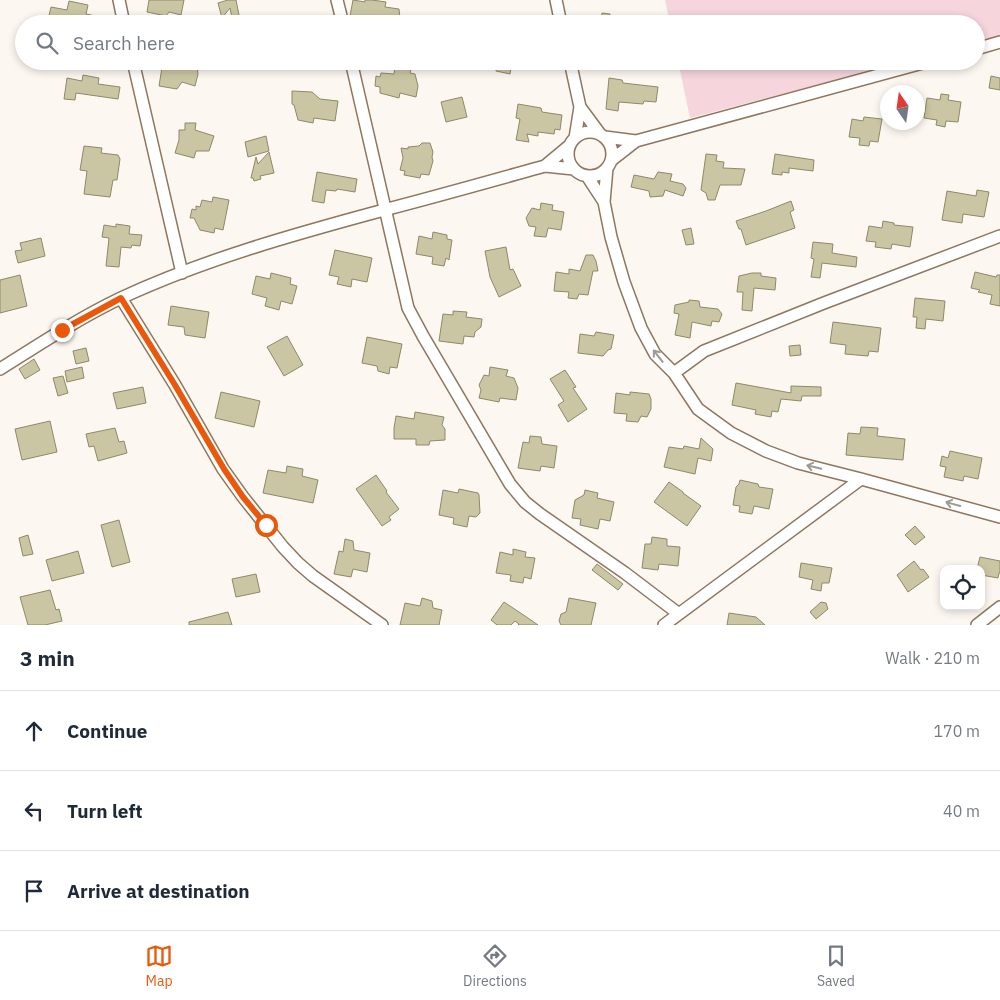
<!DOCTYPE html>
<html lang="en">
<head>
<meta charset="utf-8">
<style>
  body { margin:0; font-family:"IBM Plex Sans",sans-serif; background:#f2f2f3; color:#1f2937 }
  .controls { position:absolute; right:15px; bottom:15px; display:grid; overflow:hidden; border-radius:10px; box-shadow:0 2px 8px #0003 }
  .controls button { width:45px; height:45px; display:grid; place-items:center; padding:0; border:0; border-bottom:1px solid #e0e1e3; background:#fff; color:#1f2937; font:25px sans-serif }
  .compass { position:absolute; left:880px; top:85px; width:45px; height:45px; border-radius:50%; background:#fff; box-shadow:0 2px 8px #0003; rotate:347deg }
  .stop { position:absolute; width:15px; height:15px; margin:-11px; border:4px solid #ea580c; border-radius:50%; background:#fff }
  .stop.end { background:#ea580c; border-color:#fff; box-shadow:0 1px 5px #0008 }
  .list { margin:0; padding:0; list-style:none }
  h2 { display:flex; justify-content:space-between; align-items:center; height:65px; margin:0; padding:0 20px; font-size:21px }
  h2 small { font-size:16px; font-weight:400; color:#747a83 }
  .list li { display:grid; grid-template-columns:32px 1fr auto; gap:15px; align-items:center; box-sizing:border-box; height:80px; padding:0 20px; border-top:1px solid #e0e1e3 }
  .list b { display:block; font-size:19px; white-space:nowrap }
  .list em { font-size:16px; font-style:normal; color:#747a83 }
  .icon { flex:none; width:28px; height:28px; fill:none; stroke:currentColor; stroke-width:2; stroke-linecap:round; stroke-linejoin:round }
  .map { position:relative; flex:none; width:1000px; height:625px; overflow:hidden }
  .search { position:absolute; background:#fff; box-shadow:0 2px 8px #0003; left:15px; right:15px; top:15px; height:55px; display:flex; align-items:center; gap:12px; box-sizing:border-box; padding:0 18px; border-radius:28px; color:#747a83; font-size:19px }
  .sheet { height:305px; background:#fff }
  nav { display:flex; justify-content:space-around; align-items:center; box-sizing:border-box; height:70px; border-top:1px solid #e0e1e3; background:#fff; font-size:14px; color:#747a83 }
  nav a { display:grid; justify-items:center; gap:2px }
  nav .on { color:#ea580c }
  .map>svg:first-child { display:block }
</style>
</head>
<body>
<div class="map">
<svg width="1000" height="625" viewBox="0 0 1000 625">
  <rect width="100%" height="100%" fill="#fcf7f1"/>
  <!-- green -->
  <path fill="#f6d5dd" d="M665,0h335v38l-24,6v-20h-306z
    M678,61h231l-219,57z"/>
  <!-- building -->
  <path fill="#cac5a2" stroke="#8f8969" d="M149,0h35l-3,15 -12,-3 -3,4 -19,-4z
    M228,0h8l3,15v9h-6l-3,-16 -8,10 -4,-15z
    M353,0l12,2v-2h7l14,2 -1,5 14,2 1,9 -3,6h-35l1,-6 -13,-2z
    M69,1l19,4 -2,9 14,3 -1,7h-52l4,-17 16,3z
    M602,13l8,1v10h-9z
    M163,61h19v2l15,2 1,9 -3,12 -13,-4 -5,7 -18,-3z
    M497,61h15l-2,13 -14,-3z
    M395,67l16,2 -1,4 5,1 3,12 -2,11 -16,-4 -1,5 -19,-5v-6l-5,-1 1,-10 4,1 1,-4 13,1z
    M83,75l16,3 -1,6 22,3 -2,12 -42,-6 -1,7 -11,-1 3,-21 15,3z
    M991,76l9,2v12l-11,-2z
    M609,78l13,2 1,3 35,4 -2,15 -12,-1 -1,3 -24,-2 -1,9 -12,-2z
    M292,91l20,1 8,7 18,2 -3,20 -21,-3 -1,5 -15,-3 -4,-15 -2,-1z
    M941,94l8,1 -1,5 13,2 -3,20 -12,-1 -1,6 -9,-2 1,-5 -13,-2 3,-20 13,2z
    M462,97l5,20 -21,5 -5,-20z
    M518,104l23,4 1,4 20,3 -2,15 -5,-1 -1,5 -16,-2v4l-11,-2 2,8 -13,-2 4,-21 -4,-1z
    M864,117l18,2 -4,23 -8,-1 -1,5 -10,-1 1,-7 -11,-1 3,-18 11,2z
    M185,123h11l-1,7 19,6 -5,15h-13l-2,7 -19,-5 4,-13v-10h6z
    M266,136l3,15 -21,6 -3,-15z
    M422,143h8l3,9 -1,5 1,4 -4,14 -8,-1 -1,4 -16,-3 1,-4 -5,-1 3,-12 -2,-10 7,1v-2l11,-1z
    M84,146l18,2 -1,5 17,2 2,4 -3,21h-4l-3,17 -26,-3 3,-23 -7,-1z
    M269,152l5,21 -14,3 1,3 -7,2 -1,-3h-2l5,-21 2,7z
    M706,154l11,1 -1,6 8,1 -1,6 22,1 -4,16h-21l-5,15h-7l-2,-7 -5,-3z
    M775,154l39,6 -1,11 -24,-3v5l-7,-1v3l-10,-1z
    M317,172l40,7 -2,13 -18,-3 -1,2 -10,-1 -2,13 -12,-2z
    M658,172l14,2 -2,7 13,3 3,4 -3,8 -18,-6 -2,6 -13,1 -1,-6 -18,-4 3,-12 20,4z
    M977,190l12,2 -5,25 -21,-3 -1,9 -20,-3 5,-29 29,5z
    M213,197l16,3 -6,30 -8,-2 -1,5 -14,-3 -6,-12h-4l2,-9 4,1v-4l4,1 2,-7 10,2z
    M791,201l3,9 -4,2 5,16 -49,17 -5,-16h-2l-3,-8 30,-10z
    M541,203l12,2 -1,5 12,2 -3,18 -13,-2 -2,9 -12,-1 2,-9 -7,-1 -3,-8 6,-10 8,2z
    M883,221l11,2v2l19,2 -3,20 -18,-3 -1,5 -16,-2 1,-5 -10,-1 3,-15 13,2z
    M116,224l14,2 -1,8 13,1 -2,11 -8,-1 -1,3 -10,-1 -2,20 -13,-1 3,-28 -7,-1 2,-12 12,2z
    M691,228l3,16 -8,1 -4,-15z
    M433,232l14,3v4l5,1 -3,20 -3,-2 -2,8 -12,-2 1,-7 -17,-3 3,-18 13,3z
    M41,238l4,18 -27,7 -3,-12 7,-1 -2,-7z
    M813,242l20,2 -1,9 25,4 -1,10 -34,-4 -2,15 -9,-1 3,-18 -3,-1z
    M506,247l4,23 3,-1 8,17 -22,11 -9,-20 -5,-26z
    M335,250l37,8 -5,24 -15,-3 -1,8 -14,-3 2,-7 -10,-2z
    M586,255h7l3,6 2,10h-5l-5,24 -9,-1 -2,5 -9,-1 1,-6 -15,-1 2,-19 13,2v-5l11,2z
    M975,272l21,5 1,-2h3v31l-10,-2 2,-9 -14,-3 2,-2 -9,-2z
    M271,273l20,5 -1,6 7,2 -5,18 -11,-3 -2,9 -14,-4 2,-8 -15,-4 4,-18 14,3z
    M752,273h9v3l15,2 -1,12 -21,-2 -2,23 -10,-1 1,-18h-6l2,-16z
    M20,275l7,31 -27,7v-33z
    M915,298l30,3 -2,20 -17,-2 -1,10 -9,-1 1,-11h-4z
    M689,300l10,1 1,6 18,2 4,5 -3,8 -7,-1 -1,5 -19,-4 -2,16 -15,-3 4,-21 -5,-1 1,-8 14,-3z
    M171,306l38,6 -4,26 -20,-3 -1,-8 -16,-2z
    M453,311l14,1 -1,5 16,2 -1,8 -6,5 -1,5 -10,-1 -1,8 -24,-3 4,-27 10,1z
    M833,322l48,6 -3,24 -9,-1 -1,5 -23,-2 1,-9 -16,-2z
    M596,332l18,3 -3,14 -3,1 -5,6 -25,-3 2,-19 14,2z
    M287,336l16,29 -19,11 -17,-29z
    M367,337l35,7 -5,24 -7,-1 -1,7 -11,-3 -1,-5 -15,-3z
    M800,345l1,10 -11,1 -1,-10z
    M86,348l3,13 -13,3 -3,-13z
    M34,359l6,11 -15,9 -6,-10z
    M82,367l2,11 -17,4 -2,-11z
    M490,367l18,3 -2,6 8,2 4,10 -2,12 -16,-2 -1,4 -20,-4 2,-8 -2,-5 5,-10 5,1z
    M565,370l11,17 -3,1 14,21 -19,13 -10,-17 6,-4 -14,-22z
    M63,376l5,17 -10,3 -5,-18z
    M736,383l55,10v-7l30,1v9h-19l-1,5 -20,-2 -3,13 -6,-1 -1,6 -16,-3 1,-4 -24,-5z
    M143,387l3,16 -29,6 -4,-16z
    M221,392l39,9 -6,26 -39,-9z
    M630,392l19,2 2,5v10l-4,8 -6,-1 -3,6 -12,-1 1,-7 -13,-1 2,-20 14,2z
    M415,412l29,5 -2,8 3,4v11l-15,1 -1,4h-13v-6h-22v-11l2,-12 18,3z
    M50,421l7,31 -35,8 -7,-31z
    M861,427l17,1 -1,8 28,3 -2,21 -57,-5 2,-22 12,1z
    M115,428l4,14 5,-1 3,12 -29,8 -4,-15 -5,1 -3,-13z
    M530,436l11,1 1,7 15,2 -3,22 -13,-2 -1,5 -22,-3 5,-26 6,1z
    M701,438l12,11 -2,12 -13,-3 -3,16 -31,-7 5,-20 14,2 1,-3 15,3z
    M950,451l32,7 -4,21 -14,-3 -1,5 -19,-4 2,-10 -6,-1 2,-10 6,2z
    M287,466l16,3 -1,7 16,4 -5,23 -50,-10 5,-23 18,3z
    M376,475l11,16 -1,1 13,17 -10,8 2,3 -9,6 -26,-37z
    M740,480l18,4 1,3 14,2 -4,20 -15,-3 -2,8 -13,-2 1,-6 -7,-1 3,-18 3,-3z
    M669,482l14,10v1l18,13 -14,20 -33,-24z
    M459,489l19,4 1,2 1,18 -4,4 -7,-1 -2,11 -14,-3 1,-6 -15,-3 4,-25 15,3z
    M585,490l13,3 -1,5 17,4 -4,19 -10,-2 -2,10 -18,-4 1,-6 -9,-1 3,-18 9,-5z
    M119,520l11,42 -18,5 -11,-42z
    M915,526l10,11 -10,8 -10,-10z
    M28,535l5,19 -10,2 -4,-18z
    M652,537l15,2v7l13,1 -2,19 -19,-2 -1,6 -16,-2 3,-24h6z
    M345,539l8,2 1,9 16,3 -3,19 -14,-3 -2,8 -17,-3 5,-23 4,1z
    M513,549l13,3 -1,5 10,1 -4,21 -7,-2 -1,6 -13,-2 1,-6 -15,-2 4,-21 13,3z
    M78,551l6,22 -32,8 -6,-21z
    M980,557l20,4v12h-1l-1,5 -17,-3v-6h-4z
    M914,561l7,9 2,-1 6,8 -21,15 -11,-17z
    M801,563l31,5 -3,15h-7l-1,8 -10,-2 2,-9 -14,-3z
    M597,564l26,20 -5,6 -26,-20z
    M256,574l4,18 -24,5 -4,-18z
    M50,590l6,20 3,-1 3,12 -17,4h-17l-8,-28z
    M422,598l10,3 1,7 9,2 -3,15h-39l5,-22 15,3z
    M569,598l27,5 -5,22h-30l-2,-4 2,-7 5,-2z
    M504,602l21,14 13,9h-20l1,-1 -4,-3 -4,4h-14l-6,-5z
    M821,602l5,1 2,6 -12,10 -6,-7z
    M228,612l4,13h-43v-3z
    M729,613l27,4 9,8h-38z"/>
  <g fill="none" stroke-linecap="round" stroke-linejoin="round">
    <defs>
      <path id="minor" d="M119,0l5,24
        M337,0l6,24
        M556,0l5,24
        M976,49l24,-7
        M133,61l49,212
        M351,61l57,247 15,28 87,148 15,18 15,12 85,59 54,41
        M570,61l10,46 20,27
        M568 154a22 22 0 1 1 44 0a22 22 0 1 1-44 0Z
        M605,137l31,4
        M575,138l5,-31
        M613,159l23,-18 294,-80
        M545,166l24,-20
        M607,168l-3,34 7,35 13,45 17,46 14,26 19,19 24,36 33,24 35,18 32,12 63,16 139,38
        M587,176l17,26
        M121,298l54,87 48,84 20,28 40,50 15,16 15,13 69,49
        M0,369c40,-25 79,-51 121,-71 84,-39 174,-64 263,-88 54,-14 107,-29 161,-44l29,3
        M674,373l30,-22 120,-48 176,-67
        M664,625l197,-146
        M977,625l23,-18"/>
    </defs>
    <!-- minor casing -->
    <use href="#minor" stroke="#8f765e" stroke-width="14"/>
    <!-- minor -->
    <use href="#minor" stroke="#fff" stroke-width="11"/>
  </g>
  <!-- one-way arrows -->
  <defs><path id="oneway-shaft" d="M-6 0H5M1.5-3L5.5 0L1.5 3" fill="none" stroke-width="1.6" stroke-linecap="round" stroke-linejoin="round" transform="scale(1.25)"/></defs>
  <g stroke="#9f9a94">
    <use href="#oneway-shaft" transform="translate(658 356) rotate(-128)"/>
    <use href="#oneway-shaft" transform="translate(814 467) rotate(-166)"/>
    <use href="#oneway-shaft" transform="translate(953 504) rotate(-165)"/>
  </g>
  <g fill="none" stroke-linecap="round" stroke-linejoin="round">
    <!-- route -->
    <path stroke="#ea580c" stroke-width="6" d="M62,330l59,-32 54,87 49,84 19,28 23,28"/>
  </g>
</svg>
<div class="controls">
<button><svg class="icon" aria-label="locate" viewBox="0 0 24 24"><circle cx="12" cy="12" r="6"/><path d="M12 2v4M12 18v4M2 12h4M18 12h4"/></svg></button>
</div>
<svg class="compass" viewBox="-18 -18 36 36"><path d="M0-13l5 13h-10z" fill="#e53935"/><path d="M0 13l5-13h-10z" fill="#747a83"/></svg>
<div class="stop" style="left:266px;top:525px"></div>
<div class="stop end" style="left:62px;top:330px"></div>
<div class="search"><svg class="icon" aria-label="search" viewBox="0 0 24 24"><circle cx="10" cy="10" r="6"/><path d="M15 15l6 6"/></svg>Search here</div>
</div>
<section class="sheet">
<h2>3 min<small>Walk · 210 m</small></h2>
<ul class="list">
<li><svg class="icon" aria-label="ahead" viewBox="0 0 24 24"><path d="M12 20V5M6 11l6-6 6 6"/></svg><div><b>Continue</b></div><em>170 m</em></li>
<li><svg class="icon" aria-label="left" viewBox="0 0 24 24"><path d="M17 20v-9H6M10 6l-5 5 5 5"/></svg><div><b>Turn left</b></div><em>40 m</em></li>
<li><svg class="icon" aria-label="arrive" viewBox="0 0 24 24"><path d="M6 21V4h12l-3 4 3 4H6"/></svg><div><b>Arrive at destination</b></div></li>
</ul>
</section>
<nav>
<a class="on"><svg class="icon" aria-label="map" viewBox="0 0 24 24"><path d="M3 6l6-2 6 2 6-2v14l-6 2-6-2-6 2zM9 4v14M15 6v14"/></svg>Map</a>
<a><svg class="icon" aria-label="directions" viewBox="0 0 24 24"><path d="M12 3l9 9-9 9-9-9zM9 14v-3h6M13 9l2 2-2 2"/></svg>Directions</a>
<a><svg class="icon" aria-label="saved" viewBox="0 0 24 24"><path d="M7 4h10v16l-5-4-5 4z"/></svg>Saved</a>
</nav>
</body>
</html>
